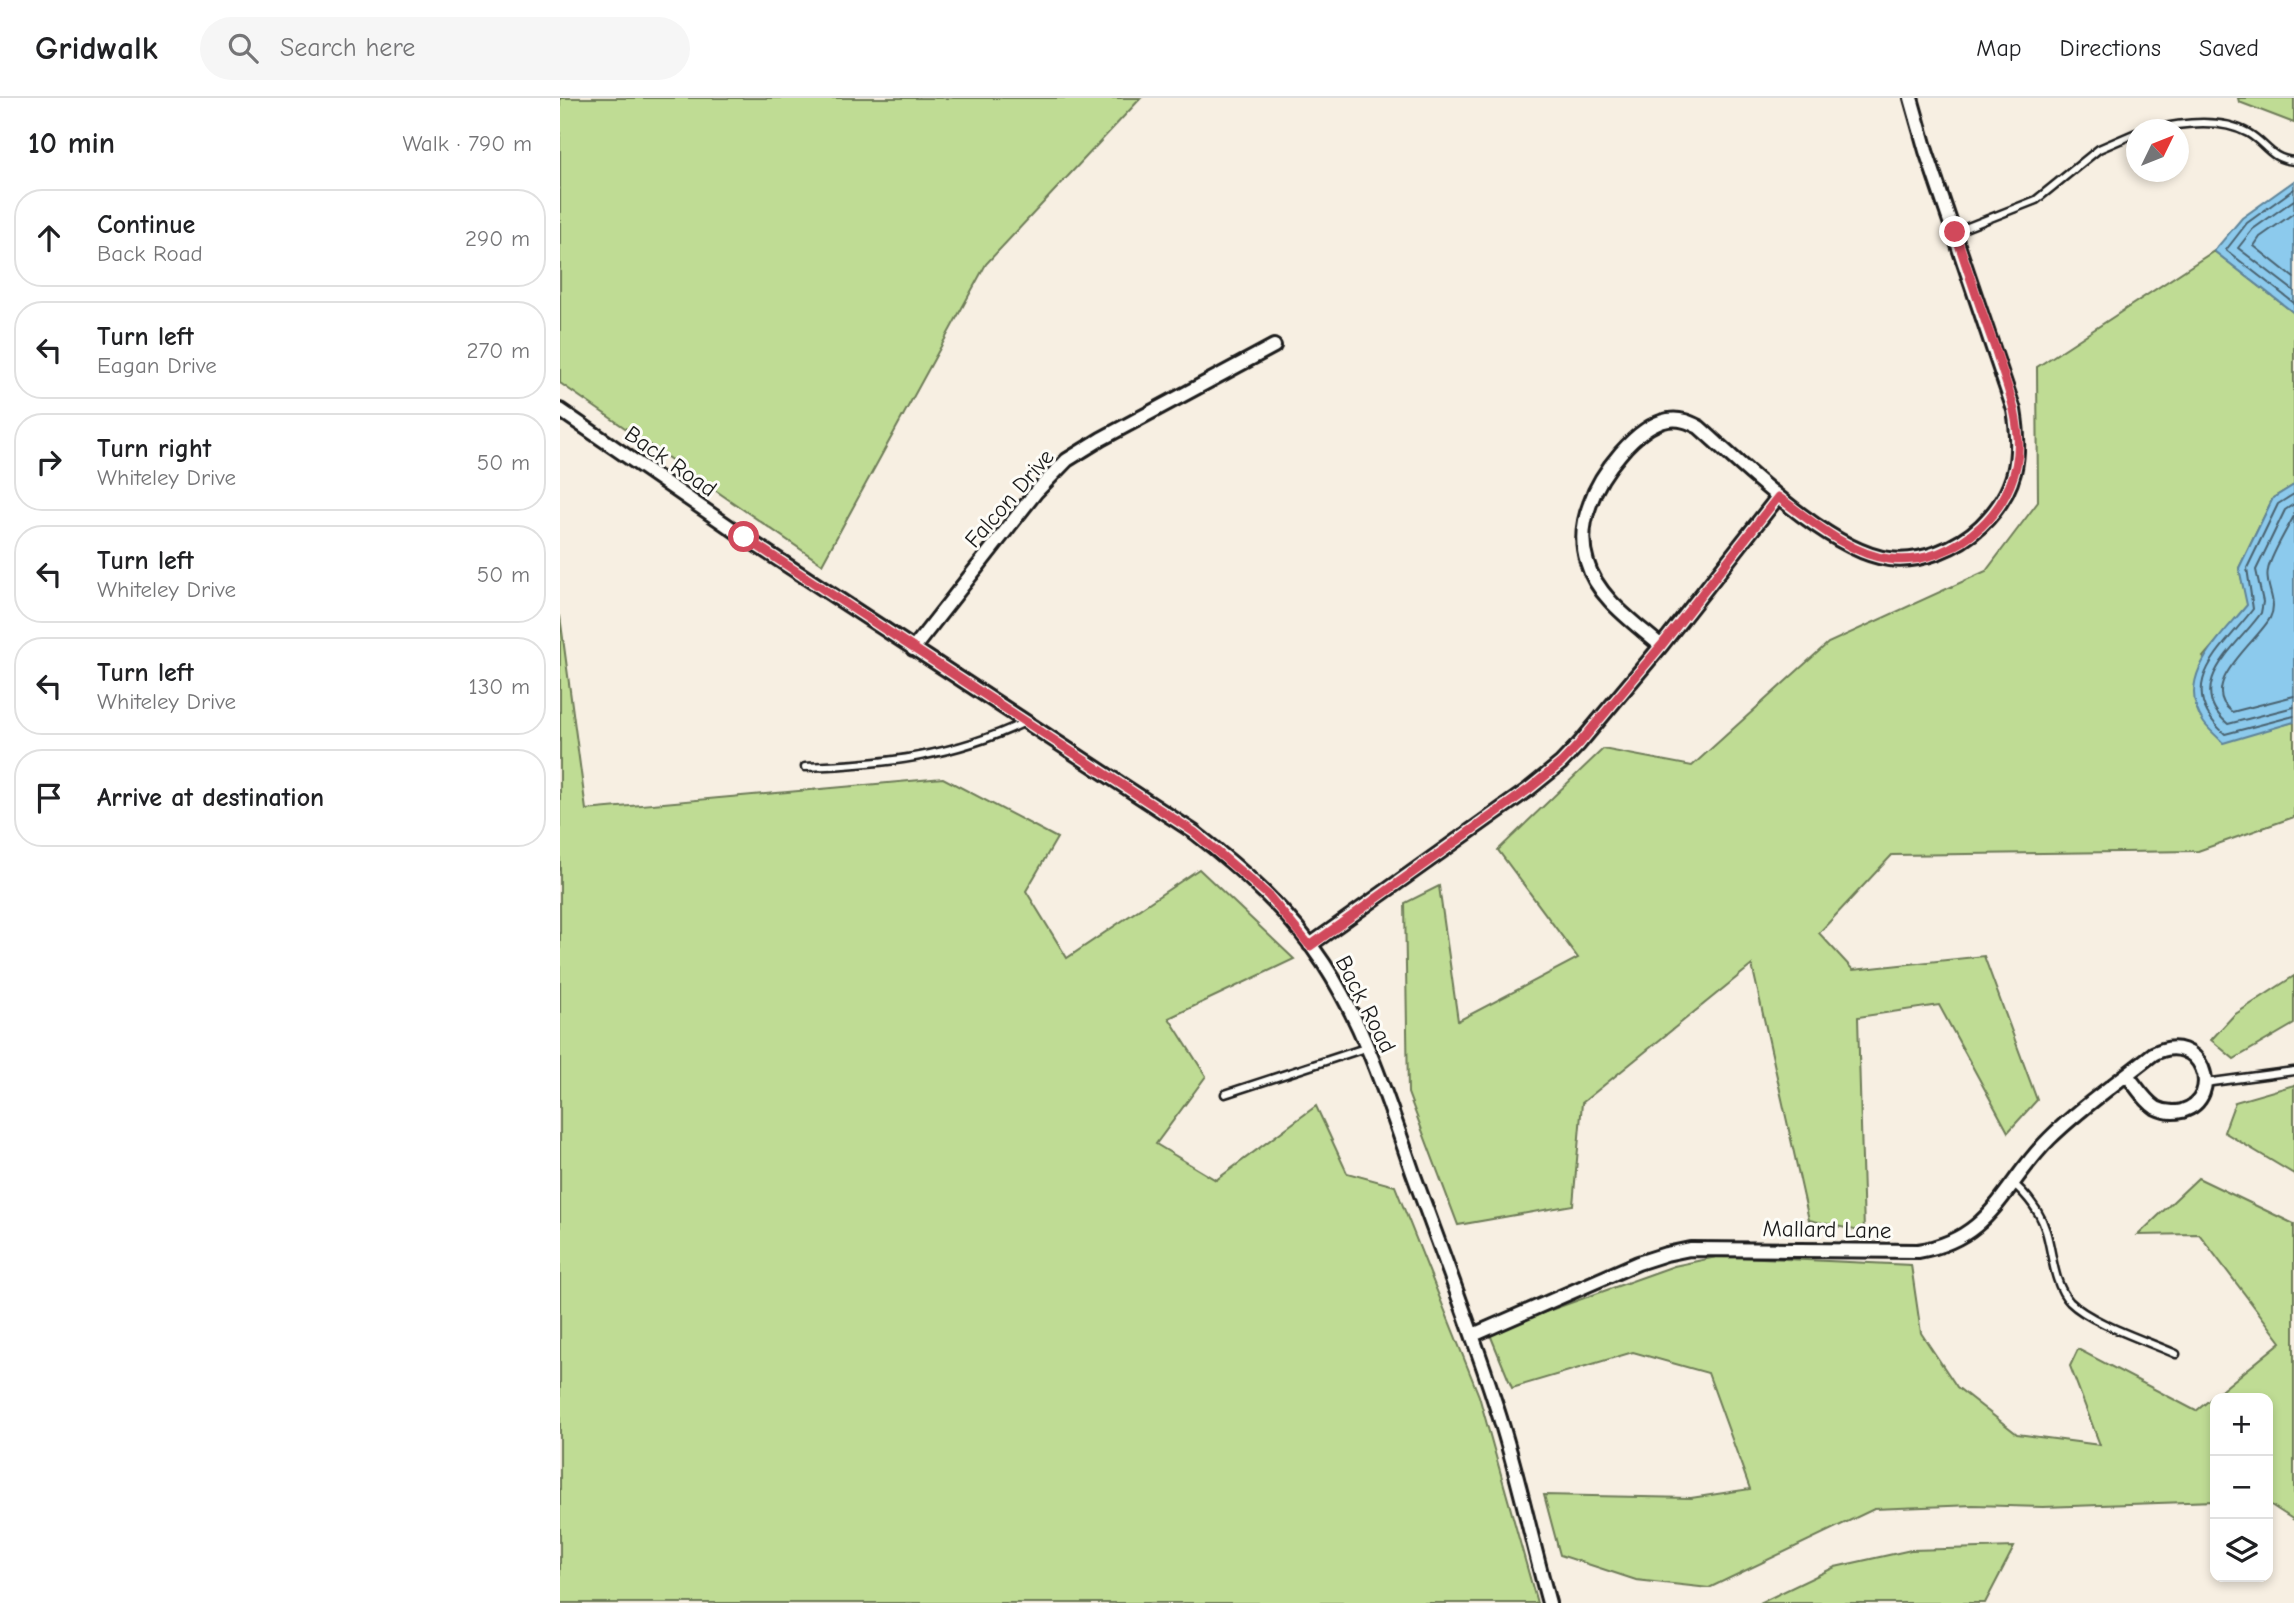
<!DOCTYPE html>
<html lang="en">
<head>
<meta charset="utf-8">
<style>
  body { margin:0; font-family:"Comic Neue",sans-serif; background:#f6f6f6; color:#202124 }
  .controls { position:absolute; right:21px; bottom:21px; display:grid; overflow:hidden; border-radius:14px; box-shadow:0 4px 10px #0003 }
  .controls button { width:63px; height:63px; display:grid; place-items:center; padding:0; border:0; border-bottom:2px solid #e0e0e0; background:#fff; color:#202124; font:35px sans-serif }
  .compass { position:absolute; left:1566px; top:21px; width:63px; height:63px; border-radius:50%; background:#fff; box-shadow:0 4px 10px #0003; rotate:47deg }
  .stop { position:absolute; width:21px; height:21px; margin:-16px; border:5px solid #d1495b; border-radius:50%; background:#fff }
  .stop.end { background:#d1495b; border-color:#fff; box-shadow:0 2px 7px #0008 }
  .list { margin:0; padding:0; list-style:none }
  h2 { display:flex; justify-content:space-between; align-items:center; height:91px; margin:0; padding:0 28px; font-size:30px }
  h2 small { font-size:23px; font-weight:400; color:#757577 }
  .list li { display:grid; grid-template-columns:46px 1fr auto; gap:21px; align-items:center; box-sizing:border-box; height:98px; margin:0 14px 14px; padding:0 14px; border:2px solid #e0e0e0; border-radius:28px }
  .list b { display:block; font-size:26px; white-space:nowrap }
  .list p { margin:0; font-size:23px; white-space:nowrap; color:#757577 }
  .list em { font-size:23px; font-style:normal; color:#757577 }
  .icon { flex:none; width:38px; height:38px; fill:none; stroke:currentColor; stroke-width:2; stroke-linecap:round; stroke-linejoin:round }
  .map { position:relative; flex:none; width:1734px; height:1505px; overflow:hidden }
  header { display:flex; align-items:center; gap:42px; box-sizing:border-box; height:98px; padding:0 35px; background:#fff; border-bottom:2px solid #e0e0e0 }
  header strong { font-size:33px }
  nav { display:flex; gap:38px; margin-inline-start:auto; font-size:24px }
  .search { width:490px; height:63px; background:#f6f6f6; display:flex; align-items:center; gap:18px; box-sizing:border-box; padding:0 24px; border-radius:38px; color:#757577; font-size:26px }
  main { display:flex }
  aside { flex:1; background:#fff }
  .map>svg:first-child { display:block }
</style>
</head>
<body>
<header>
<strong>Gridwalk</strong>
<div class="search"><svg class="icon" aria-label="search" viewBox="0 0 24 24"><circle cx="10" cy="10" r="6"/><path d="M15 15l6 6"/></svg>Search here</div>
<nav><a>Map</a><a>Directions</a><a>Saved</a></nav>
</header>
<main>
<aside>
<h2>10 min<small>Walk · 790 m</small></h2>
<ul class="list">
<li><svg class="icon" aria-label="ahead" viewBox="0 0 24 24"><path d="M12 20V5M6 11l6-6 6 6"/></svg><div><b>Continue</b><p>Back Road</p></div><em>290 m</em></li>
<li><svg class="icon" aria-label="left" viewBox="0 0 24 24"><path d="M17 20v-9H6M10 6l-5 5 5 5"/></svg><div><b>Turn left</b><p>Eagan Drive</p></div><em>270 m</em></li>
<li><svg class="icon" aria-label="right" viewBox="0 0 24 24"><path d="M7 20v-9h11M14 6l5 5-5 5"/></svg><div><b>Turn right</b><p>Whiteley Drive</p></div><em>50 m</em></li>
<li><svg class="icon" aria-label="left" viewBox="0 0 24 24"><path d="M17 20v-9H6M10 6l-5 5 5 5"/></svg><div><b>Turn left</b><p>Whiteley Drive</p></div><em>50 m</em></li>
<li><svg class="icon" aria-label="left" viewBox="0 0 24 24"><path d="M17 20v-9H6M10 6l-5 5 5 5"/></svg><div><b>Turn left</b><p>Whiteley Drive</p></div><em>130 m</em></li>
<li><svg class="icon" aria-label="arrive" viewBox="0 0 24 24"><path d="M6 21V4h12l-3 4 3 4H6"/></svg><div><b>Arrive at destination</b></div></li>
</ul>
</aside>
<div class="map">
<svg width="1734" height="1505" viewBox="0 0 1734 1505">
  <rect width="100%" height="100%" fill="#f7efe2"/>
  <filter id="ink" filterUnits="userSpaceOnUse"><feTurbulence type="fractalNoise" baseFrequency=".0143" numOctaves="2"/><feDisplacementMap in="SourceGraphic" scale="14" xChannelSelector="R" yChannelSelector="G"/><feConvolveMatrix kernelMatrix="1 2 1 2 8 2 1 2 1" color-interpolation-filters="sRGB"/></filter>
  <g filter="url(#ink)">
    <!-- green -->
    <path fill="#bfdc94" stroke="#6e7c58" stroke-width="2" d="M0,0h581l-155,166 -164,300 -262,-181z
      M1678,0h56v25l-55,-21z
      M1654,153l80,62v172l-21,13 -34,70 9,37 -45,52 60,73 31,-8v95l-96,34 -306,4 -73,78 34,37 131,-14 53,144 -29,32 -69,-127 -81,12 6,215 -55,-12 -57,-255 -170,138 -9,102 -115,20 -50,-132 -3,-190 34,-17 19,135 120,-63 -80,-108 105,-101 89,17 136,-123 158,-72 52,-69 -1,-135z
      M0,518l26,194 357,-32 114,60 -31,53 41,67 132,-89 95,90 -125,59 37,58 -50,68 60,36 100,-74 31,67 48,13 84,210 58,207h-977z
      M1734,878v48l-60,35 -23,-19 23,-25z
      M1734,987v89l-70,-42 11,-30z
      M1638,1080l96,46v296l-26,-17v-105h-53v103l-172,6 -70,-2 -99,4 -165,79 -73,-8 -76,-25 -16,-60 147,3 59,-9 -42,-116 -75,-21 -121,36 -23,-56 185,-66 47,-10 190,9 10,68 36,54 60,47 83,11 -30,-79 8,-17 118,62 85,-69 -82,-108 -61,1z
      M1454,1449l-29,56h-225l75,-36 76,-17z"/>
    <!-- water -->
    <path fill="#8ccaed" stroke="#5f8499" stroke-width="2" d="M1734,83v132l-80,-62 28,-33z
      M1734,387v237l-71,21c-6,-7 -14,-13 -19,-20 -31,-45 17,-86 43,-118l-8,-37 34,-70z"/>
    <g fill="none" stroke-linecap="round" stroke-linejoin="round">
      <!-- shore -->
      <path stroke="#496270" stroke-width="2" d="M1734,91l-47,34 -21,27 68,53
        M1734,102l-41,29 -15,19 56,43
        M1734,115l-34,24 -6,9 40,32
        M1734,396l-16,10 -31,64 6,41c-30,40 -82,77 -28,125l69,-18
        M1734,406l-9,6 -29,60 7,32 -2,11c-22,32 -80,72 -33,111l66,-17
        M1734,418c-7,13 -24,41 -26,54 -4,16 11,31 2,48 -12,23 -74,67 -38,94l62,-16"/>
      <defs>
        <path id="lane" d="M1590,32c30,-7 70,-13 98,3 19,11 22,26 46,28
          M1395,134l81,-32 63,-51 37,-16
          M245,669c78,-3 148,-10 220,-45
          M1645,985l89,-12
          M665,996l143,-47
          M1453,1085c16,14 27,28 33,48 7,23 7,53 24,71 21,21 77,39 106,52"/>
        <path id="street" d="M0,312l184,127 450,295c49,38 96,80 130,132 42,65 64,137 89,209 30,82 61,162 87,245 19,61 32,124 49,185
          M1101,548c-26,-23 -64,-48 -74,-84 -6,-19 -4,-40 3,-58 10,-30 46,-78 78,-84 12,-2 21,2 31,7 44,39 131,125 190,132 32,4 69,-11 92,-33 36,-35 41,-69 33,-116l-88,-259 -15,-53
          M353,551l123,-157 31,-32 34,-21 173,-93
          M750,847l219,-156 32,-26 18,-19 82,-98 117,-149
          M913,1237l165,-72 28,-9 24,-5 228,2c74,-12 84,-65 131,-112 31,-31 69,-57 104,-85 48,-26 73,44 29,57 -9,2 -18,1 -26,-3 -12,-8 -20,-22 -29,-33"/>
      </defs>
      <!-- lane casing -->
      <use href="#lane" stroke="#1c1c1c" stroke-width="11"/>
      <!-- street casing -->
      <use href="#street" stroke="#1c1c1c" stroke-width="18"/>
      <!-- lane -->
      <use href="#lane" stroke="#fdfcf7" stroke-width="6"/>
      <!-- street -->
      <use href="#street" stroke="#fdfcf7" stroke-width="12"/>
    </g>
  </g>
  <g fill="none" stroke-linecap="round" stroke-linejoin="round" filter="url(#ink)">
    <!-- route -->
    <path stroke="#d1495b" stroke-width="9" d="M184,439l450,295 74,63 42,51 219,-157 32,-26 18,-19 82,-98 117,-149c33,23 70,57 111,62 68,9 135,-55 129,-123 -2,-30 -14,-59 -23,-88 -14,-38 -27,-77 -40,-116"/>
  </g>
  <g text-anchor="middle" stroke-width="6" stroke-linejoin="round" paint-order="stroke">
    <!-- street labels -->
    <g font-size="23" fill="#1c1c1c" stroke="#fdfcf7">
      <text transform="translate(111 363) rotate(35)" y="8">Back Road</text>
      <text transform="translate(449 400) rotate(-49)" y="8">Falcon Drive</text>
      <text transform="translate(806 906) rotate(63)" y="8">Back Road</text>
      <text transform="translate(1267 1131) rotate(1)" y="8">Mallard Lane</text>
    </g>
  </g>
</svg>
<div class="controls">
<button>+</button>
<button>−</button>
<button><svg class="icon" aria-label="layers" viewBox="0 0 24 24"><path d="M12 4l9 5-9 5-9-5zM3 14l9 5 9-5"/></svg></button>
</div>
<svg class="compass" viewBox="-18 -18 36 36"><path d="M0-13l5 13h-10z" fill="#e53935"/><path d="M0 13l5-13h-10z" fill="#757577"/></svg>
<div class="stop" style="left:184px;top:439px"></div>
<div class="stop end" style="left:1395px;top:134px"></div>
</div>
</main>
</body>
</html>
